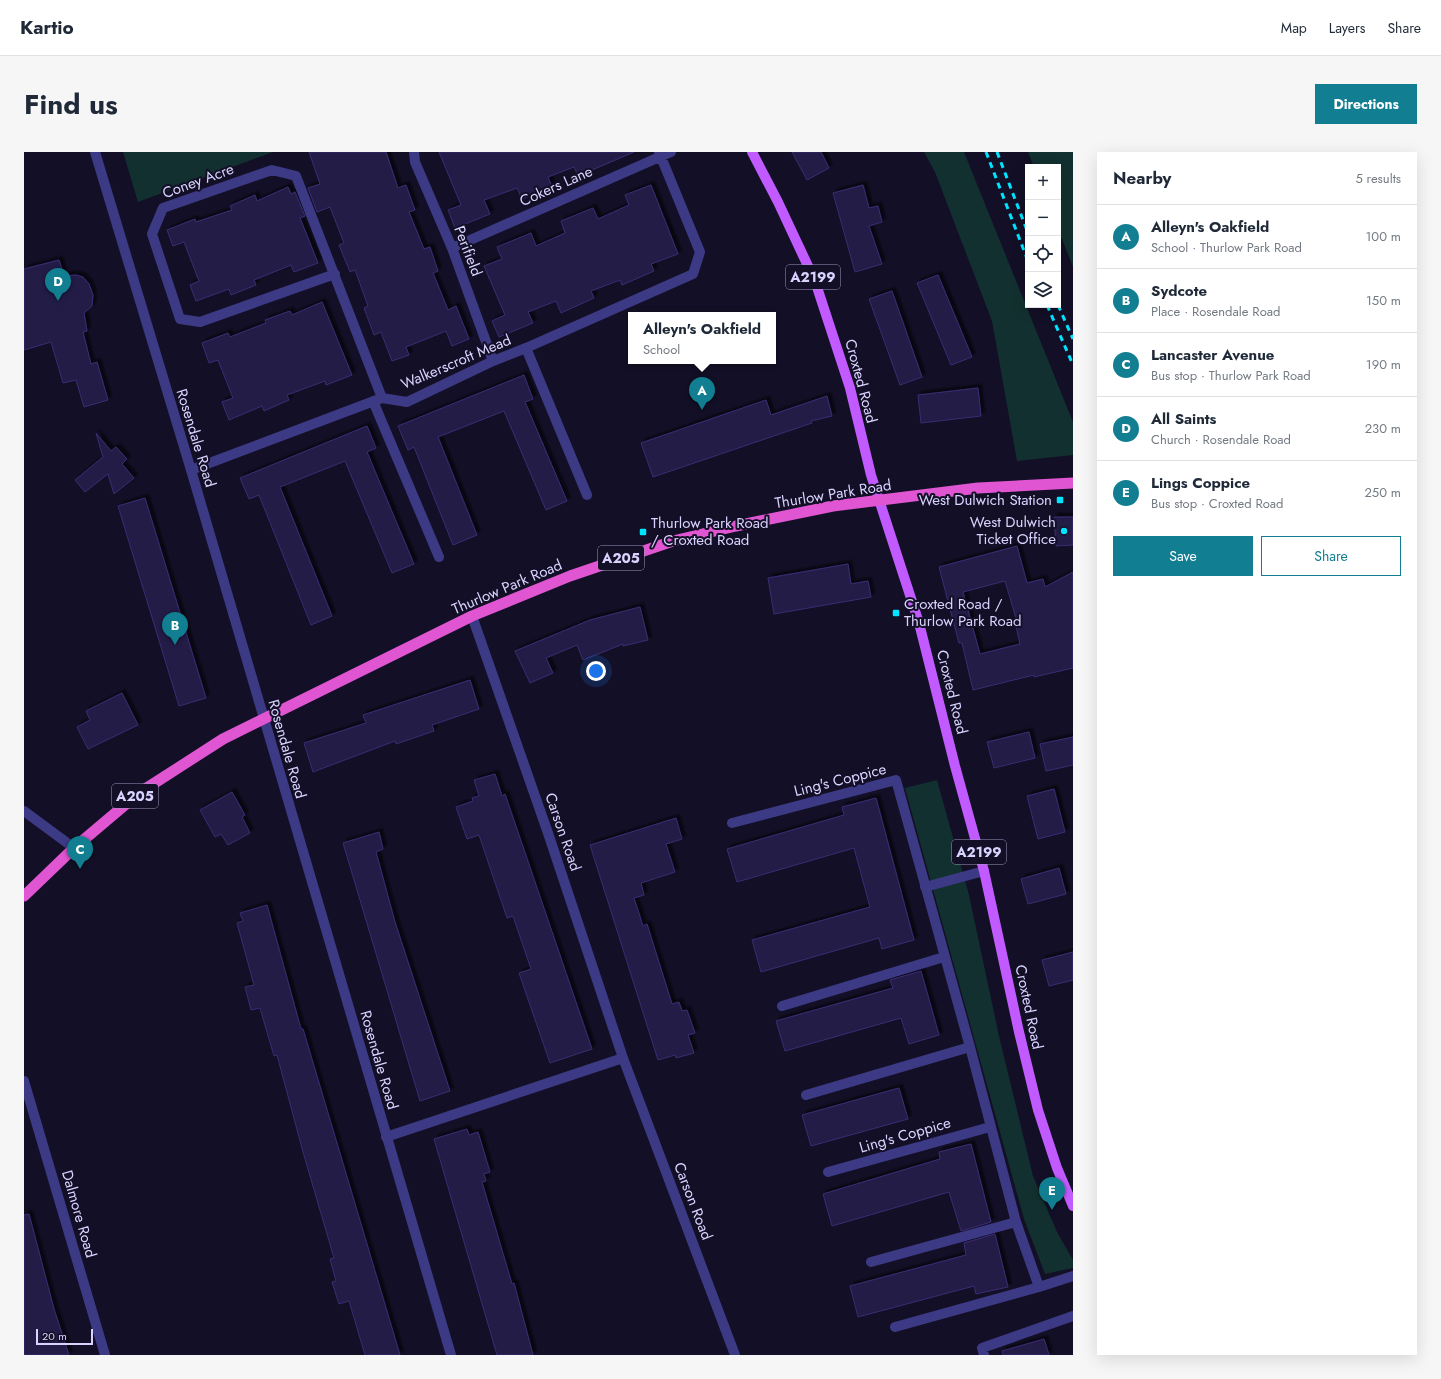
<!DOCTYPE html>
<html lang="en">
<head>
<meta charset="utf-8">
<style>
  body { margin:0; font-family:Jost,sans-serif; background:#f6f6f7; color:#1f2937 }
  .controls { position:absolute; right:12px; top:12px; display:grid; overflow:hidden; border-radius:0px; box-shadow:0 4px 16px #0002 }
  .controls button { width:36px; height:36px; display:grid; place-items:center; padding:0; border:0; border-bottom:1px solid #e0e1e3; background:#fff; color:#1f2937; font:20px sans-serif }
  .scale { position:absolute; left:12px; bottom:10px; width:57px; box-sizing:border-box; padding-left:4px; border:2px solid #d9d4ff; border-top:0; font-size:11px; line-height:14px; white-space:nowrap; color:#d9d4ff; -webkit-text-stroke:3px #130f26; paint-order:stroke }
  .you { position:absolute; left:572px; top:519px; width:14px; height:14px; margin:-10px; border:3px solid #fff; border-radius:50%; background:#1a73e8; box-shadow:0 0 0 6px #1a73e833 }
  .badge { display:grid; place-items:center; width:26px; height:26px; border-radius:50%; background:#117e91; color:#fff; font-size:13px; font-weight:700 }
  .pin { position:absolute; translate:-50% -33px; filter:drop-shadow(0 1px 2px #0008) }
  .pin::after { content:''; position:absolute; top:21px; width:14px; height:12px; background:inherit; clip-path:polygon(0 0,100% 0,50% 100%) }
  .popup { position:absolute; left:604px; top:160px; width:148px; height:52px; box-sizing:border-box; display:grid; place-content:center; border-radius:0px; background:#fff; filter:drop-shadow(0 1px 3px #0005); font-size:13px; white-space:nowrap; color:#747a83 }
  .popup b { font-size:15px; color:#1f2937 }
  .popup::after { content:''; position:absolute; left:50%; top:100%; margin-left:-8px; border:8px solid transparent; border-top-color:#fff }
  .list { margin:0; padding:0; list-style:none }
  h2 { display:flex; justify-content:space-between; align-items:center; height:52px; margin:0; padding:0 16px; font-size:17px }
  h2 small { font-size:13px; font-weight:400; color:#747a83 }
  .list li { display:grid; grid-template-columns:26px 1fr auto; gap:12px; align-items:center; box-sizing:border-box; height:64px; padding:0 16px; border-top:1px solid #e0e1e3 }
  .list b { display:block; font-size:15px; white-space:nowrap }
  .list p { margin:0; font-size:13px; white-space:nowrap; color:#747a83 }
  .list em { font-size:13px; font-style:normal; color:#747a83 }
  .actions { display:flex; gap:8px; padding:12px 16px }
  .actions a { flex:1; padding:9px 0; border:1px solid #117e91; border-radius:0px; text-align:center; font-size:14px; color:#117e91 }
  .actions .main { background:#117e91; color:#fff }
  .icon { flex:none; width:22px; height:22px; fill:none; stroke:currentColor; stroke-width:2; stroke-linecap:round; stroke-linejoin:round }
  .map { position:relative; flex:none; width:1049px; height:1203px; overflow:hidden; border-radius:0px }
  header { display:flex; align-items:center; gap:24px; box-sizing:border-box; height:56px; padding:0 20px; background:#fff; border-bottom:1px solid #e0e1e3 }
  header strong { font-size:19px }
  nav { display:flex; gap:22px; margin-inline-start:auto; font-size:14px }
  .intro { display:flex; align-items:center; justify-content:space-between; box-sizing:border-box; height:96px; padding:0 24px }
  h1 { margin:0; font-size:28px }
  .button { padding:10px 18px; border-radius:0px; background:#117e91; color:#fff; font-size:14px; font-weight:700 }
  main { display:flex; gap:24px; padding:0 24px }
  aside { flex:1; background:#fff; border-radius:0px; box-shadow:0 4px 16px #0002 }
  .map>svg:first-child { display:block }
</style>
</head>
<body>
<header>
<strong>Kartio</strong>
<nav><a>Map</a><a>Layers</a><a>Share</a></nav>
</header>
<div class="intro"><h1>Find us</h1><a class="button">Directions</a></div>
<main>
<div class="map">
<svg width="1049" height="1203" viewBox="0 0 1049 1203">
  <defs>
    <filter id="shadow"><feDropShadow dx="3.5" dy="-3.5" stdDeviation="1" flood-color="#0009"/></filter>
  </defs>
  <rect width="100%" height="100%" fill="#130f26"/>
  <!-- green -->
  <path fill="#12302f" d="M99,0h150l-135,50z
    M900,0h40l109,270v33l-56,6 -25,-140 -57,-149z
    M1004,0h45v115l-15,-38v-62h-24z
    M913,628l32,115 30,141 34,140 24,56 16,28v8l-28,6 -21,-55 -119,-431z"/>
  <!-- building -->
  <path fill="#241b47" stroke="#3b2d73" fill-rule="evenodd" filter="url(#shadow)" d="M285,0h77l12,36 8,-3 9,25 -6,2 15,37 6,-2 8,24 -5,2 15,37 8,-4 13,33 -17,7 -6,-15 -40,16 3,8 -17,6 -11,-29 -7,3 -10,-27 4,-2 -13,-36 -5,2 -11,-27 5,-2 -14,-36 -13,5 -9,-24 12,-4z
    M415,0h195l-56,24 -4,-9 -26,10 4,10 -30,12 -5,-11 -33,12 6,14 -35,14 -7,-18 13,-5z
    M768,0h29l8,16 -22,12z
    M627,33l27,69 -27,10 3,7 -32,14 -2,-5 -29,11 3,7 -33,15 -5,-12 -28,11 5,11 -34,14 -7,-16 13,-6 -21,-49 18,-7 -5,-12 34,-14 5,13 29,-13 -4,-12 32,-13 5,11 31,-14 -4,-10z
    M839,33l6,23 9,-2 4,16 -13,4 13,38 -27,8 -22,-79z
    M264,35l3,7 4,-2 10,24 -5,2 18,45 -24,9 -3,-7 -37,15 2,5 -25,10 -2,-6 -33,12 -6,-16 9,-4 -15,-39 -11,4 -6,-16 28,-11 1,3 36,-12 -2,-4 25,-11 2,6z
    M35,108l5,16 12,-1 7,2 6,7 4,11 -1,11 -8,7 3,18 -4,1 8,32 6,-2 11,38 -24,7 -8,-27 -13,3 -12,-41 -27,8v-81z
    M914,123l34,82 -21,8 -34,-82z
    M868,139l30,86 -22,8 -31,-86z
    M298,150l30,73 -26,10 -1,-4 -38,14 2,5 -25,11 -2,-5 -33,14 -7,-18 11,-4 -15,-38 -9,3 -7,-20 26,-10 2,4 36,-14 -1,-3 25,-9 2,4z
    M500,223l9,24 -8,3 42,99 -21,9 -42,-99 -66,26 39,98 -24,10 -39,-98 -6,3 -10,-24z
    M954,236l3,28 -60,7 -3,-28z
    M803,244l5,20 -21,5 1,2 -159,54 -12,-34 125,-43 5,15z
    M343,274l9,22 -9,4 47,112 -22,9 -47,-112 -65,26 52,129 -21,9 -52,-130 -10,4 -9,-21z
    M72,281l15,18 5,-4 11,12 -5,5 12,14 -20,16 -6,-20 -23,18 -10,-12 28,-23z
    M121,346l61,200 -27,8 -61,-200z
    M1030,365h19v28l-17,1z
    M993,394l10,37 16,-4 2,8 28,-15v96l-39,9v-2l-61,15 -11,-47h-3l-20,-76zM981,429l13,44 -2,1 4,18 -40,10 -17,-62z
    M824,412l3,20 17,-3 3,16 -97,17 -6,-36z
    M616,455l8,33 -25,6v-2l-40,16 -6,-15 -31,13 7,15 -23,10 -15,-32 75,-31z
    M446,528l9,29 -47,16 2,6 -38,13 -1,-3 -82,31 -9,-29 62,-20 -3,-8z
    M98,541l16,32 -50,24 -11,-22 13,-7 -4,-9z
    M1005,580l6,26 -41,10 -7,-26z
    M1049,585v28l-27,6 -6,-27z
    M471,622l7,22 3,-2 87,255 -42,14 -31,-90 12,-4 -18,-53 -6,2 -28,-83 -12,4 -11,-32 17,-6 -1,-3 7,-2 -5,-16z
    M1030,637l11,43 -27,7 -11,-43z
    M208,640l13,23 -3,2 8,16 -22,12 -7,-11 -6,3 -15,-27z
    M852,646l38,142 -32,9 -3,-11 -118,34 -9,-32 118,-33 -16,-59 -117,34 -10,-33 117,-34 -2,-8z
    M652,666l6,21 -16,5 9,28 -34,11 3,12 -10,3 9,28 4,-2 25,80 7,-2 3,9 5,-1 8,23 -7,2 6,18 -18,5 -1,-3 -17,5 -68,-215z
    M355,680l4,17 -7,3 19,70 55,169 -30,10 -77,-258z
    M1035,716l7,26 -38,10 -7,-25z
    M243,753l34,124h2l97,326h-35l-16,-54 -10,3 -7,-22 4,-1 -6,-22 4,-1 -31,-106 -26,-97 -3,1 -14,-48 -9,2 -6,-23 9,-2 -17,-62 6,-2 -3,-8z
    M1049,800v28l-24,6 -7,-26z
    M897,819l18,64 -30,9 -8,-26 -116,33 -9,-30 117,-33 -3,-8z
    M875,936l9,31 -97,27 -9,-31z
    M443,977l2,6 9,-3 12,40 -6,2 2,7 -4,1 30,102 2,-1 19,72h-36l-63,-216z
    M947,992l20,78 -30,9 -12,-39 -117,34 -9,-32 117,-35 -1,-7z
    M5,1062l25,95 15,46h-45v-140z
    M971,1082l13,53 -32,7 -2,-8 -116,31 -8,-31 116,-31 -2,-12z
    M1020,1187l5,16h-46l-1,-4z"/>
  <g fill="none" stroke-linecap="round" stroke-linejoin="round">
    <!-- minor -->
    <path stroke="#3d3a85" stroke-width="10" d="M390,0l1,10 37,86 41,113
      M428,96l219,-96
      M311,122l-135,48 -20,-3 -28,-85 11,-26 109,-38 24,6 86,222
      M502,196l61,147
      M349,249l66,156
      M167,318l191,-72 25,4 86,-41 33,-13 167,-74 7,-22 -41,-100
      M448,464l76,217 75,225 112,297
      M0,659l50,37
      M708,671l164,-43 74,267 46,175 23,65 34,-11
      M901,735l59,-16
      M758,854l162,-49
      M0,929l81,274
      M782,943l164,-48
      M362,985l237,-79
      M804,1020l162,-45
      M847,1110l145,-40
      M871,1175l144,-40
      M960,1203l-2,-7 91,-32"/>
    <!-- tertiary -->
    <path stroke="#3d3a85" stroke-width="10" d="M71,0l96,318 260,885"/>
    <!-- primary -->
    <path stroke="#c25bff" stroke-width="10" d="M728,0l26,50 37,79 35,107 21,87 48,148 36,143 29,105 35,161 19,78 19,58 16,38"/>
    <!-- trunk -->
    <path stroke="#e055d1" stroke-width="11" d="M0,744l50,-48 65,-55 84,-54 249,-123 98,-40 103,-35 63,-15 97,-20 145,-18 95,-5"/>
    <!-- rail -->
    <path stroke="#00e5ff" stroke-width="3" stroke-dasharray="6 5" stroke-linecap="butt" d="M962,0l42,109
      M973,0l31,81
      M1023,153l26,60
      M1034,153l15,34"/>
  </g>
  <!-- markers -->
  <g fill="#00e5ff" stroke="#130f26" stroke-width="1.5">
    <rect x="1032" y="344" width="8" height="8" rx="2"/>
    <circle cx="1040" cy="379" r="4"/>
    <rect x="615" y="376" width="8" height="8" rx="2"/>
    <rect x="868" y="457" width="8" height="8" rx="2"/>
  </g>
  <g text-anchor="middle" stroke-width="4" stroke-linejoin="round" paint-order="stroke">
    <!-- shield labels -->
    <g fill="#130f26" stroke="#9e99be" stroke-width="1">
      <rect x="762" y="113" width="54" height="24" rx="3"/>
      <rect x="574" y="394" width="46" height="24" rx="3"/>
      <rect x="88" y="632" width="46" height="24" rx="3"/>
      <rect x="928" y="688" width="54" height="24" rx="3"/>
    </g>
    <g font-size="14" font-weight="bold" fill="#d9d4ff">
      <text x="789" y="130">A2199</text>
      <text x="597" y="411">A205</text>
      <text x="111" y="649">A205</text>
      <text x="955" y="705">A2199</text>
    </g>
    <!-- street labels -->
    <g font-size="15" fill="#d9d4ff" stroke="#130f26">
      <text transform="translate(174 29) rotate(-20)" y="5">Coney Acre</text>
      <text transform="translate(532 34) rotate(-24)" y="5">Cokers Lane</text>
      <text transform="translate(444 99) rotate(69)" y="5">Perifield</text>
      <text transform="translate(432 210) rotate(-23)" y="5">Walkerscroft Mead</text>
      <text transform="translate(837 229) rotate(75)" y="5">Croxted Road</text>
      <text transform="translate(172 286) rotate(73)" y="5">Rosendale Road</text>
      <text transform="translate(809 342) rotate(-9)" y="5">Thurlow Park Road</text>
      <text transform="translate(483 435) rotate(-23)" y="5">Thurlow Park Road</text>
      <text transform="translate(928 540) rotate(76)" y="5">Croxted Road</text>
      <text transform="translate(263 597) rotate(74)" y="5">Rosendale Road</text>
      <text transform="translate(816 628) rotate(-14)" y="5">Ling's Coppice</text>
      <text transform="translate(539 680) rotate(71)" y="5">Carson Road</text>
      <text transform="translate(1005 855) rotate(78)" y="5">Croxted Road</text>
      <text transform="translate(355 908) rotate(74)" y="5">Rosendale Road</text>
      <text transform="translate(881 983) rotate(-16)" y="5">Ling's Coppice</text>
      <text transform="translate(669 1049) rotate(69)" y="5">Carson Road</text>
      <text transform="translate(55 1062) rotate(74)" y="5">Dalmore Road</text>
    </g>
    <!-- poi labels -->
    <g font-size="15" fill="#d9d4ff" stroke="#130f26" text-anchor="end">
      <text x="1028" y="353">West Dulwich Station</text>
      <text x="1032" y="375">West Dulwich<tspan x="1032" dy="17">Ticket Office</tspan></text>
      <text x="627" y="376" text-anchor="start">Thurlow Park Road<tspan x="627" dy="17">/ Croxted Road</tspan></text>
      <text x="880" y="457" text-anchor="start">Croxted Road /<tspan x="880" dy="17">Thurlow Park Road</tspan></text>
    </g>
  </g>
</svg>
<div class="controls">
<button>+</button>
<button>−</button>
<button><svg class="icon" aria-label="locate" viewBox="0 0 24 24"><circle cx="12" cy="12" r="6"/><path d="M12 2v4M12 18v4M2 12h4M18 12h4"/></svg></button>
<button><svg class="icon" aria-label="layers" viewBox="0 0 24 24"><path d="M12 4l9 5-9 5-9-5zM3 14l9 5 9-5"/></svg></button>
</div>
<div class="scale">20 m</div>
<div class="you"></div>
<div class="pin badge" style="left:678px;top:258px">A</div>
<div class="popup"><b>Alleyn's Oakfield</b>School</div>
<div class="pin badge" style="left:151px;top:493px">B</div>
<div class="pin badge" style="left:56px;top:717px">C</div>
<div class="pin badge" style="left:34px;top:149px">D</div>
<div class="pin badge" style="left:1028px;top:1058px">E</div>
</div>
<aside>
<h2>Nearby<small>5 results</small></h2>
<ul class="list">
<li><span class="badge">A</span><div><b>Alleyn's Oakfield</b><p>School · Thurlow Park Road</p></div><em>100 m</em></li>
<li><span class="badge">B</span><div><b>Sydcote</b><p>Place · Rosendale Road</p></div><em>150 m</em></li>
<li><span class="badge">C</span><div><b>Lancaster Avenue</b><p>Bus stop · Thurlow Park Road</p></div><em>190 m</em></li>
<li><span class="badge">D</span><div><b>All Saints</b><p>Church · Rosendale Road</p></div><em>230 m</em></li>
<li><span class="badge">E</span><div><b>Lings Coppice</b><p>Bus stop · Croxted Road</p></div><em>250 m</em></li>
</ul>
<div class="actions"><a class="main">Save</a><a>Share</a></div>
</aside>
</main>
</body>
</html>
